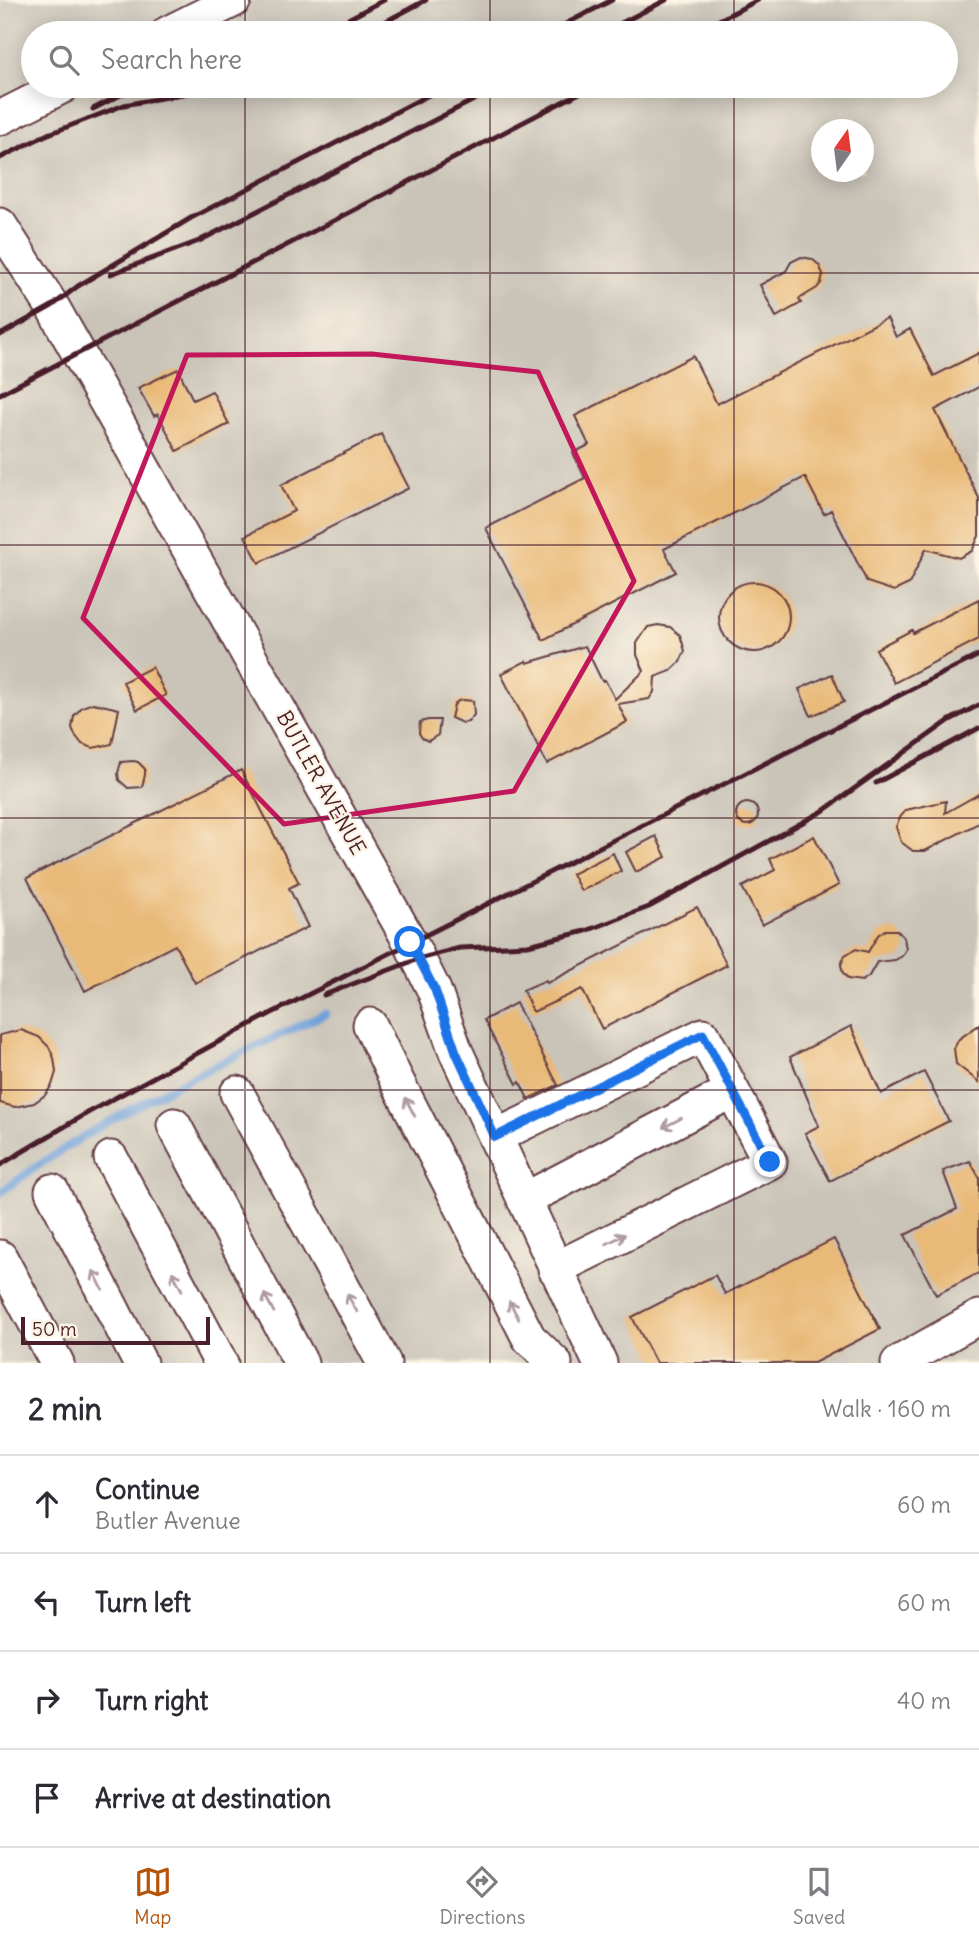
<!DOCTYPE html>
<html lang="en">
<head>
<meta charset="utf-8">
<style>
  body { margin:0; font-family:Delius,sans-serif; background:#f7f7f7; color:#2b2b33 }
  .compass { position:absolute; left:811px; top:119px; width:63px; height:63px; border-radius:50%; background:#fff; box-shadow:0 4px 18px #0003; rotate:14deg }
  .scale { position:absolute; left:21px; bottom:18px; width:189px; box-sizing:border-box; padding-left:7px; border:4px solid #4a1f2b; border-top:0; font-size:19px; line-height:24px; white-space:nowrap; color:#4a1f2b; -webkit-text-stroke:5px #fcf5e5; paint-order:stroke }
  .stop { position:absolute; width:21px; height:21px; margin:-16px; border:5px solid #1a73e8; border-radius:50%; background:#fff }
  .stop.end { background:#1a73e8; border-color:#fff; box-shadow:0 2px 7px #0008 }
  .list { margin:0; padding:0; list-style:none }
  h2 { display:flex; justify-content:space-between; align-items:center; height:91px; margin:0; padding:0 28px; font-size:30px }
  h2 small { font-size:23px; font-weight:400; color:#7c7c81 }
  .list li { display:grid; grid-template-columns:46px 1fr auto; gap:21px; align-items:center; box-sizing:border-box; height:98px; padding:0 28px; border-top:2px solid #e1e1e2 }
  .list b { display:block; font-size:26px; white-space:nowrap }
  .list p { margin:0; font-size:23px; white-space:nowrap; color:#7c7c81 }
  .list em { font-size:23px; font-style:normal; color:#7c7c81 }
  .icon { flex:none; width:38px; height:38px; fill:none; stroke:currentColor; stroke-width:2; stroke-linecap:round; stroke-linejoin:round }
  .map { position:relative; flex:none; width:979px; height:1363px; overflow:hidden }
  .search { position:absolute; background:#fff; box-shadow:0 4px 18px #0003; left:21px; right:21px; top:21px; height:77px; display:flex; align-items:center; gap:18px; box-sizing:border-box; padding:0 24px; border-radius:38px; color:#7c7c81; font-size:26px }
  .sheet { height:483px; background:#fff }
  nav { display:flex; justify-content:space-around; align-items:center; box-sizing:border-box; height:98px; border-top:2px solid #e1e1e2; background:#fff; font-size:19px; color:#7c7c81 }
  nav a { display:grid; justify-items:center; gap:4px }
  nav .on { color:#b45309 }
  .map>svg:first-child { display:block }
</style>
</head>
<body>
<div class="map">
<svg width="979" height="1363" viewBox="0 0 979 1363">
  <rect width="100%" height="100%" fill="#fcf5e5"/>
  <filter id="ink" filterUnits="userSpaceOnUse"><feTurbulence type="fractalNoise" baseFrequency=".0143" numOctaves="2"/><feDisplacementMap in="SourceGraphic" scale="14" xChannelSelector="R" yChannelSelector="G"/><feConvolveMatrix kernelMatrix="1 2 1 2 8 2 1 2 1" color-interpolation-filters="sRGB"/></filter>
  <filter id="wash" filterUnits="userSpaceOnUse"><feTurbulence type="fractalNoise" baseFrequency=".00686" numOctaves="4" result="noise"/><feDisplacementMap in="SourceGraphic" scale="28" xChannelSelector="R" yChannelSelector="G"/><feGaussianBlur stdDeviation="1.57" result="paint"/><feColorMatrix in="noise" values="0 0 0 0 0 0 0 0 0 0 0 0 0 0 0 0 0 1.4 0 .05"/><feComposite in="paint" operator="in"/></filter>
  <g filter="url(#wash)">
    <rect width="100%" height="100%" fill="#f8e6ce"/>
    <!-- industrial -->
    <path fill="#c9c3b8" fill-rule="evenodd" d="M0,0h979v1363h-979zM33,33h913v53h-913zM822,130h42v42h-42z"/>
    <g fill="none" stroke-linecap="round" stroke-linejoin="round">
      <!-- stream -->
      <path stroke="#6fa0d9" stroke-width="8" d="M0,1193c99,-75 213,-127 325,-179"/>
    </g>
    <g id="blocks">
      <!-- building -->
      <path fill="#e9b978" d="M801,257l11,2 7,6 4,9 -2,9 -4,5 -18,11 2,4 -25,14 -16,-32 26,-14 5,-9z
        M887,318l9,19 14,-8 24,47 45,-23v34l-44,23 44,88v38l-7,15 -13,7 -33,-9 -17,35 -15,7 -27,-9 -36,-72 -7,4 -19,-37 -141,72 12,23 -133,68 -57,-112 99,-50 -12,-25 16,-8 -14,-29 118,-60 24,48z
        M178,369l15,31 19,-9 17,33 -52,27 -19,-37 -4,2 -16,-28z
        M381,434l28,54 -150,75 -14,-27 49,-25 -13,-26z
        M719 617a35 35 0 1 1 70 0a35 35 0 1 1-70 0Z
        M979,599v40l-85,44 -18,-34 36,-19 1,3z
        M658,625l12,2 10,8 5,16 -5,11 -9,9 -16,6 -1,15 -5,7 -31,5 9,18 -80,42 -46,-90 25,-13 1,2 58,-17 17,35 3,-1 10,19 29,-28 -7,-16v-12l11,-16z
        M152,667l14,28 -29,15 -14,-28z
        M832,674l12,28 -33,14 -12,-27z
        M464,700l9,1 1,14 -6,7 -6,1 -11,-5 3,-13 4,-4z
        M93,703l26,6 -7,35 -19,4 -11,-4 -7,-9 -3,-7 2,-12 8,-9z
        M428,720h12l-2,15 -10,6 -6,-3 -3,-5 1,-11z
        M133,761l5,1 7,7v6l-3,12 -14,1 -9,-8 -1,-7 3,-11z
        M241,770l58,113 -10,5 19,39 -113,56 -20,-38 -90,46 -58,-113z
        M979,794v29l-54,28h-12l-12,-9 -5,-15 3,-8 7,-9 40,-9 -1,12z
        M736 814a11 11 0 1 1 22 0a11 11 0 1 1-22 0Z
        M656,836l10,21 -30,15 -10,-20z
        M814,836l25,49 -77,40 -20,-38 33,-17 -5,-11z
        M613,853l8,18 -40,20 -9,-17z
        M697,907l30,58 -125,64 -20,-40 -49,23 -10,-22 23,-10 1,3z
        M885,930h12l7,8 2,11 -4,7 -7,4 -18,2 -8,14 -7,5 -14,-2 -5,-6 -2,-8 4,-10 11,-6 12,3 10,-17z
        M516,1003l42,82 -30,14 -8,-17 -3,2 -33,-64z
        M979,1025v57l-23,-18 -2,-16 5,-9z
        M851,1026l30,68 43,-22 25,49 -119,60 -25,-48 14,-7 -29,-69z
        M21,1030l18,7 10,10 5,11 2,14 -4,13 -7,10 -11,8 -19,4 -15,-4v-68z
        M970,1161l9,16v96l-43,22 -31,-60 52,-26 -14,-38z
        M834,1239l46,90 -66,34h-158l-24,-46 83,-42 10,19z"/>
    </g>
  </g>
  <g filter="url(#ink)">
    <use href="#blocks" fill-opacity="0" stroke="#643d43" stroke-width="2"/>
    <g fill="none" stroke-linecap="round" stroke-linejoin="round">
      <defs>
        <path id="minor" d="M168,33l66,-33
          M0,118l63,-32
          M0,225l52,81 358,636 24,48 22,62 144,311
          M370,1025l26,54 133,259 26,25
          M237,1093l147,270
          M174,1125l127,238
          M495,1137l208,-102 67,127 -215,107
          M111,1158l110,205
          M52,1191l88,172
          M524,1200l208,-109
          M0,1257l57,106
          M898,1363l81,-46"/>
      </defs>
      <!-- minor casing -->
      <use href="#minor" stroke="#643d43" stroke-width="37"/>
      <!-- minor -->
      <use href="#minor" stroke="#fff" stroke-width="33"/>
      <!-- rail -->
      <path stroke="#4a1f2b" stroke-width="5" d="M309,33l24,-6 51,-27
        M364,33l62,-33
        M548,33l64,-33
        M602,33l64,-33
        M694,33l64,-33
        M93,109l45,-23
        M41,137l83,-32 101,-19
        M0,158l50,-25
        M111,274l88,-33 302,-155
        M0,335l52,-29 26,-20 113,-68 255,-132
        M0,394l593,-308
        M876,783l103,-55
        M324,995l94,-36 42,-11 68,-3 58,-14 63,-24 174,-96 127,-91 29,-15
        M0,1165l89,-53 179,-97 711,-360"/>
    </g>
    <!-- one-way arrows -->
    <defs><path id="oneway-shaft" d="M-6 0H5M1.5-3L5.5 0L1.5 3" fill="none" stroke-width="1.6" stroke-linecap="round" stroke-linejoin="round" transform="scale(1.75)"/></defs>
    <g stroke="#ae9aa0">
      <use href="#oneway-shaft" transform="translate(410 1107) rotate(-117)"/>
      <use href="#oneway-shaft" transform="translate(672 1123) rotate(153)"/>
      <use href="#oneway-shaft" transform="translate(616 1239) rotate(-27)"/>
      <use href="#oneway-shaft" transform="translate(98 1280) rotate(-117)"/>
      <use href="#oneway-shaft" transform="translate(177 1281) rotate(-118)"/>
      <use href="#oneway-shaft" transform="translate(269 1303) rotate(-118)"/>
      <use href="#oneway-shaft" transform="translate(352 1303) rotate(-119)"/>
      <use href="#oneway-shaft" transform="translate(514 1310) rotate(-117)"/>
    </g>
  </g>
  <g fill="none" stroke-linecap="round" stroke-linejoin="round" filter="url(#ink)">
    <!-- route -->
    <path stroke="#1a73e8" stroke-width="9" d="M410,942l25,48 21,62 39,85 208,-103 67,128"/>
  </g>
  <!-- marked area -->
  <path fill="none" stroke="#c2185b" stroke-width="5" stroke-linejoin="round" d="M372,354l166,18 96,209 -120,210 -230,33 -201,-206 104,-263z"/>
  <!-- grid -->
  <path fill="none" stroke="#4a1f2b" stroke-width="2" stroke-opacity="0.55" d="M245,0v33M490,0v33M734,0v33M245,86v1277M490,86v1277M734,86v1277M0,273h979M0,545h979M0,818h979M0,1090h979"/>
  <g text-anchor="middle" stroke-width="5" stroke-linejoin="round" paint-order="stroke">
    <!-- street labels -->
    <g font-size="21" fill="#4a1f2b" stroke="#fcf5e5">
      <text transform="translate(321 783) rotate(61)" y="7">BUTLER AVENUE</text>
    </g>
  </g>
</svg>
<svg class="compass" viewBox="-18 -18 36 36"><path d="M0-13l5 13h-10z" fill="#e53935"/><path d="M0 13l5-13h-10z" fill="#7c7c81"/></svg>
<div class="scale">50 m</div>
<div class="stop" style="left:410px;top:942px"></div>
<div class="stop end" style="left:770px;top:1162px"></div>
<div class="search"><svg class="icon" aria-label="search" viewBox="0 0 24 24"><circle cx="10" cy="10" r="6"/><path d="M15 15l6 6"/></svg>Search here</div>
</div>
<section class="sheet">
<h2>2 min<small>Walk · 160 m</small></h2>
<ul class="list">
<li><svg class="icon" aria-label="ahead" viewBox="0 0 24 24"><path d="M12 20V5M6 11l6-6 6 6"/></svg><div><b>Continue</b><p>Butler Avenue</p></div><em>60 m</em></li>
<li><svg class="icon" aria-label="left" viewBox="0 0 24 24"><path d="M17 20v-9H6M10 6l-5 5 5 5"/></svg><div><b>Turn left</b></div><em>60 m</em></li>
<li><svg class="icon" aria-label="right" viewBox="0 0 24 24"><path d="M7 20v-9h11M14 6l5 5-5 5"/></svg><div><b>Turn right</b></div><em>40 m</em></li>
<li><svg class="icon" aria-label="arrive" viewBox="0 0 24 24"><path d="M6 21V4h12l-3 4 3 4H6"/></svg><div><b>Arrive at destination</b></div></li>
</ul>
</section>
<nav>
<a class="on"><svg class="icon" aria-label="map" viewBox="0 0 24 24"><path d="M3 6l6-2 6 2 6-2v14l-6 2-6-2-6 2zM9 4v14M15 6v14"/></svg>Map</a>
<a><svg class="icon" aria-label="directions" viewBox="0 0 24 24"><path d="M12 3l9 9-9 9-9-9zM9 14v-3h6M13 9l2 2-2 2"/></svg>Directions</a>
<a><svg class="icon" aria-label="saved" viewBox="0 0 24 24"><path d="M7 4h10v16l-5-4-5 4z"/></svg>Saved</a>
</nav>
</body>
</html>
